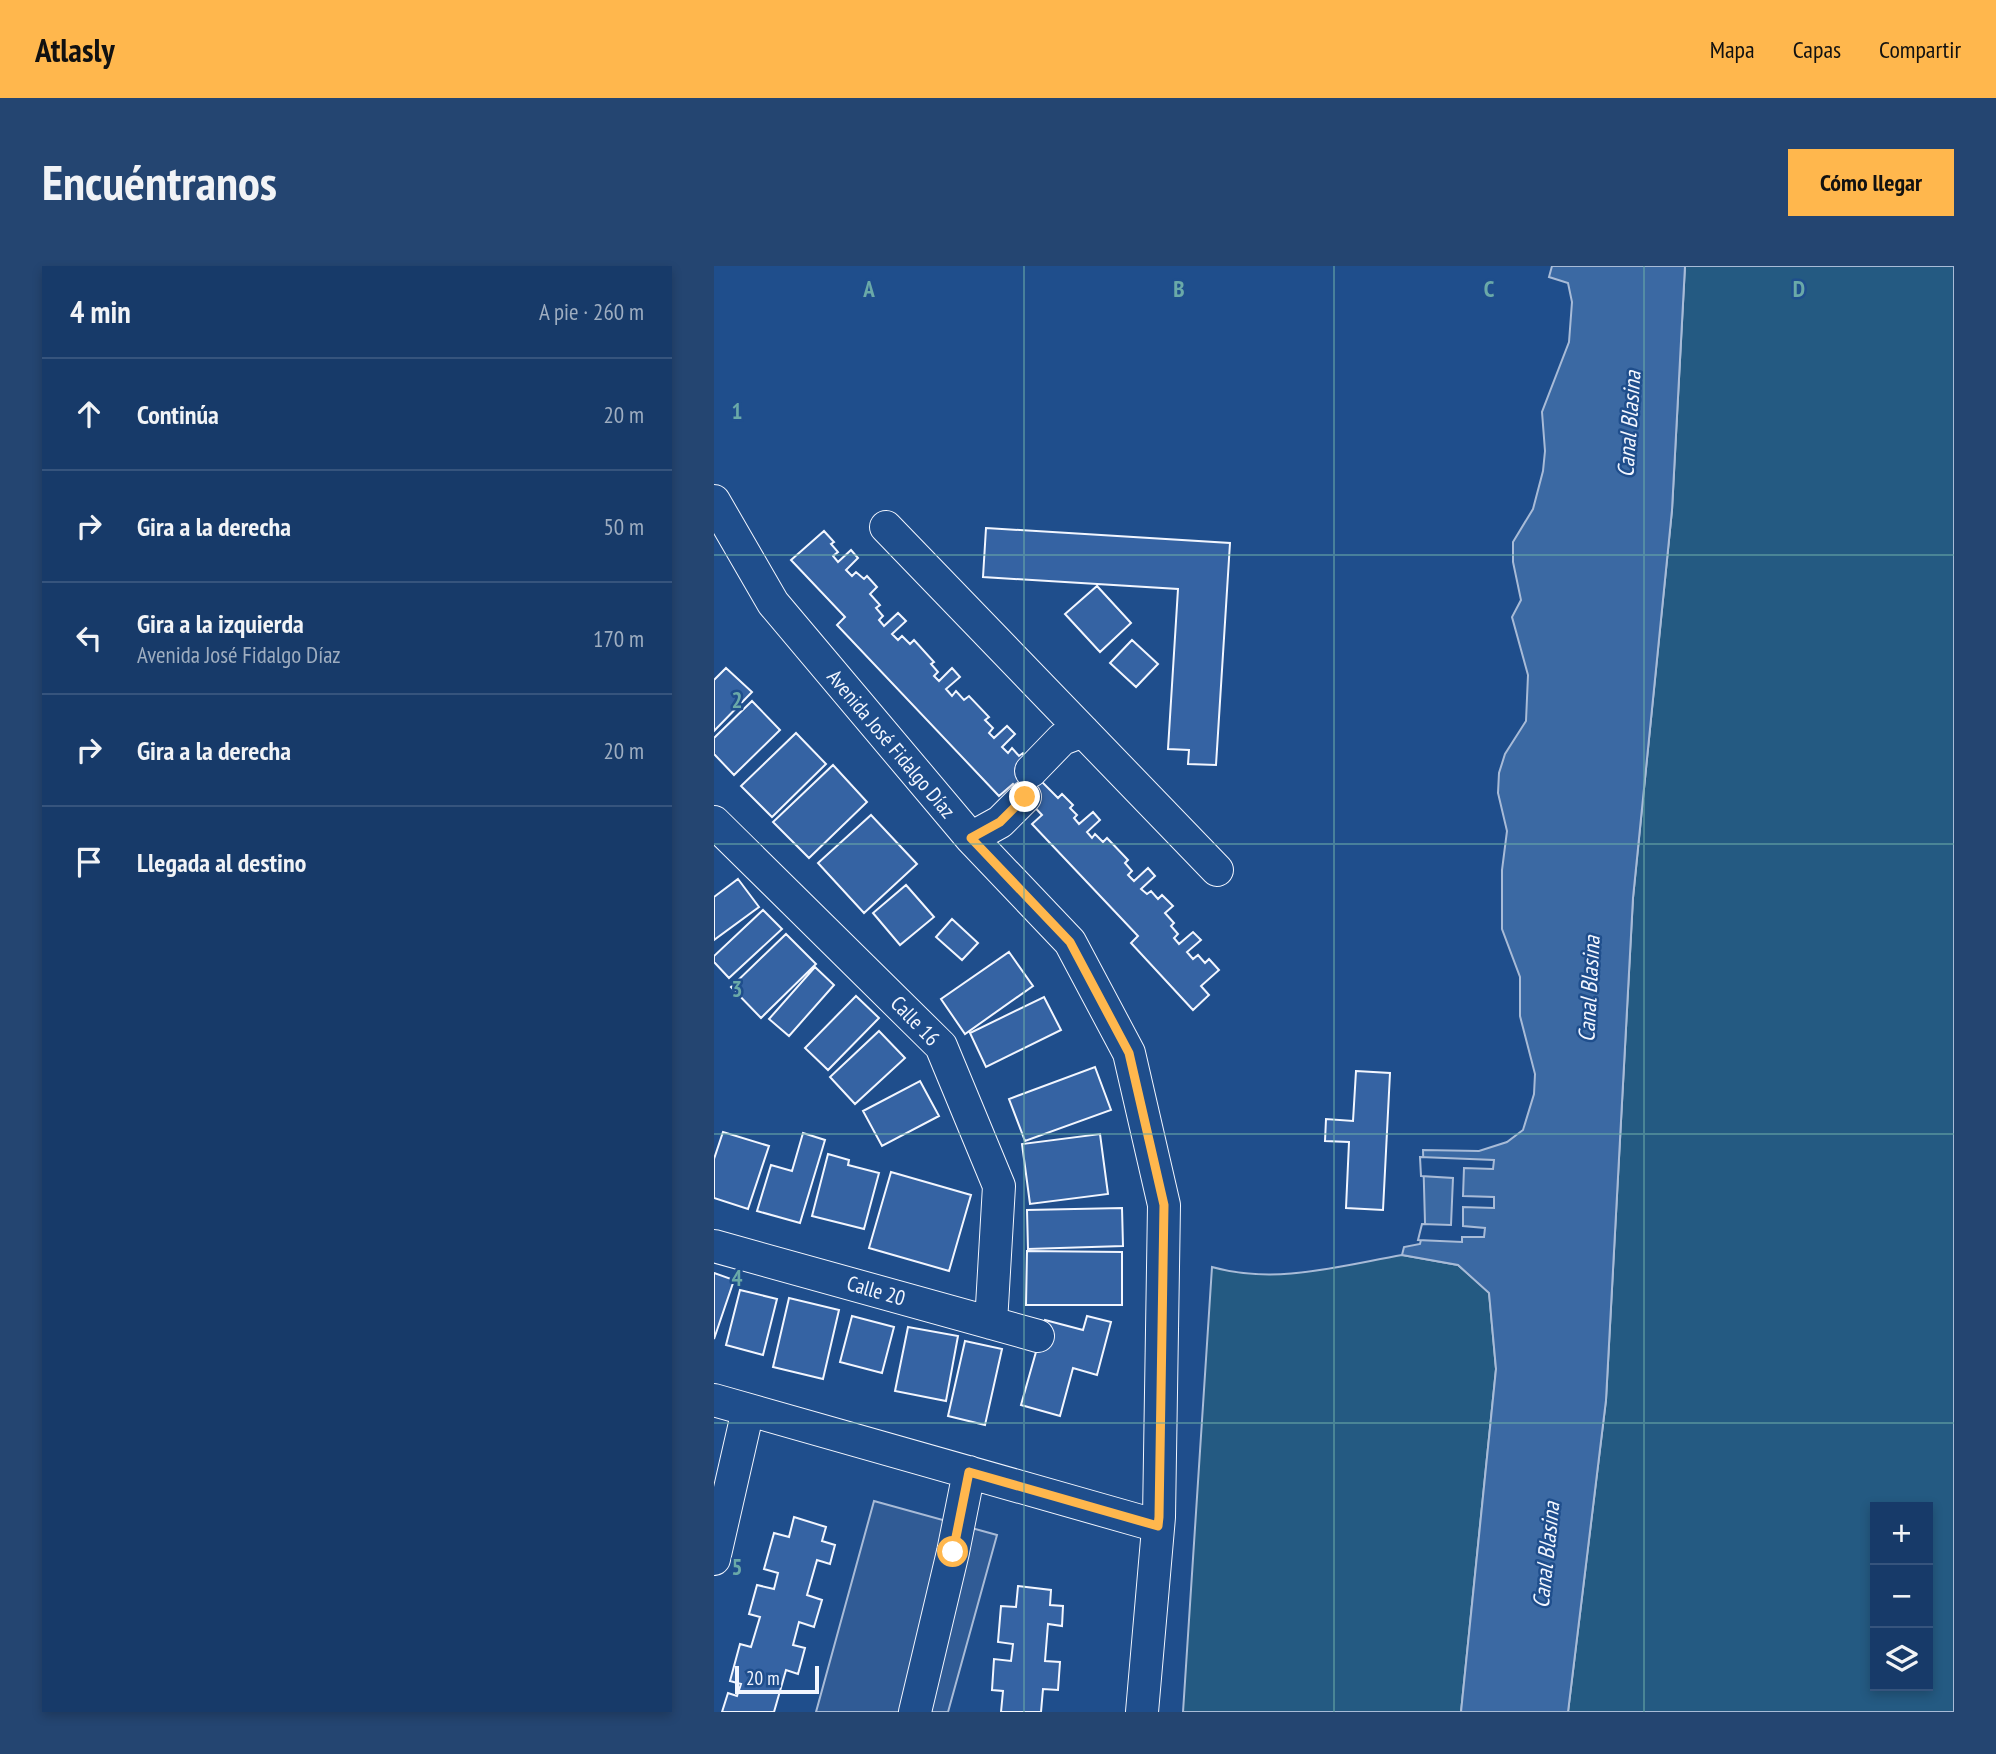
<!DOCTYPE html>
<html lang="es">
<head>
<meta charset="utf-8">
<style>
  body { margin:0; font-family:"PT Sans Narrow",sans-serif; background:#244571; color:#f1f3f6 }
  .controls { position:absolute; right:21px; bottom:21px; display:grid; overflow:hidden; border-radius:0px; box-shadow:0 4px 10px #0003 }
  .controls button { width:63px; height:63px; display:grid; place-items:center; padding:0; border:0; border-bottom:2px solid #36547d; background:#173a69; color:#f1f3f6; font:35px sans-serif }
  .scale { position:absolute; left:21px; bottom:18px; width:84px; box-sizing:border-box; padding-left:7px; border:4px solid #f2f6ff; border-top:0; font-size:19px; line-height:24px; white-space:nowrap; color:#f2f6ff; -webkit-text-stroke:5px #1f4e8c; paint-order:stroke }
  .stop { position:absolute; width:21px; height:21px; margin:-16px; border:5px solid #ffb74d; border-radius:50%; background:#fff }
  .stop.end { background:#ffb74d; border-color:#fff; box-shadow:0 2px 7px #0008 }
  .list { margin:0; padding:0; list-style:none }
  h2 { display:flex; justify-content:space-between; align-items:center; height:91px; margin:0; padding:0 28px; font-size:30px }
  h2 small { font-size:23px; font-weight:400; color:#9eadc0 }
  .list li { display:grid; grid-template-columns:46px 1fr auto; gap:21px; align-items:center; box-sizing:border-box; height:112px; padding:0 28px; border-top:2px solid #36547d }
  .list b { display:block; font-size:26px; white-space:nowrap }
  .list p { margin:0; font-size:23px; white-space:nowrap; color:#9eadc0 }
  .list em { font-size:23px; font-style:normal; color:#9eadc0 }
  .icon { flex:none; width:38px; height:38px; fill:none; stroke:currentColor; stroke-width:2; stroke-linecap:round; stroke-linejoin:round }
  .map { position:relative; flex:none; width:1240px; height:1446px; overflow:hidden; border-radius:0px }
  header { display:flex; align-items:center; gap:42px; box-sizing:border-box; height:98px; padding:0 35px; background:#ffb74d; color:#111 }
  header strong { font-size:33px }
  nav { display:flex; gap:38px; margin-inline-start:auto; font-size:24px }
  .intro { display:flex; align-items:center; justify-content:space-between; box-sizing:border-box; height:168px; padding:0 42px }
  h1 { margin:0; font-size:49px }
  .button { padding:18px 32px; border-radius:0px; background:#ffb74d; color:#111; font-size:24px; font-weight:700 }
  main { display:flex; gap:42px; padding:0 42px }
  aside { flex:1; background:#173a69; border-radius:0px; box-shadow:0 4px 10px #0003 }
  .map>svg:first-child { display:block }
</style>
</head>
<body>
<header>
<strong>Atlasly</strong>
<nav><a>Mapa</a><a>Capas</a><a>Compartir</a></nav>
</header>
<div class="intro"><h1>Encuéntranos</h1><a class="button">Cómo llegar</a></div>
<main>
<aside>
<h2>4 min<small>A pie · 260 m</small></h2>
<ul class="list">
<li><svg class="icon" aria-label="ahead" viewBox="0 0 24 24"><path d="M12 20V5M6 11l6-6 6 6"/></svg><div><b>Continúa</b></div><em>20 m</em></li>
<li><svg class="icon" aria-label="right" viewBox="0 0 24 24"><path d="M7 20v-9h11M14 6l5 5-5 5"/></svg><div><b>Gira a la derecha</b></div><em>50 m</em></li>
<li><svg class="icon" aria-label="left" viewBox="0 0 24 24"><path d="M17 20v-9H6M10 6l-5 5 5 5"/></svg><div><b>Gira a la izquierda</b><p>Avenida José Fidalgo Díaz</p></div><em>170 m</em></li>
<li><svg class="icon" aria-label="right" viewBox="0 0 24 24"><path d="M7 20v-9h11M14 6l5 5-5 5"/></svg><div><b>Gira a la derecha</b></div><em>20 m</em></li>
<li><svg class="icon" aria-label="arrive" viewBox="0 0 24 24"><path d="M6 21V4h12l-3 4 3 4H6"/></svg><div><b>Llegada al destino</b></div></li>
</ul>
</aside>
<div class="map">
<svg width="1240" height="1446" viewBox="0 0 1240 1446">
  <rect width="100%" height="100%" fill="#1f4e8c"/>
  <!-- green -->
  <path fill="#245a82" stroke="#a8bbd7" stroke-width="2" fill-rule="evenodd" d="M971,0h269v1446h-386l38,-312 27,-502 39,-388zM1161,1241h53v179h-53z
    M688,989l56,10 31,27 7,77 -35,343h-278l29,-445c63,18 128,-1 190,-12z"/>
  <!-- parking -->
  <path fill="#305b95" stroke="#a8bbd7" stroke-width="2" d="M160,1235l123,34 -49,177h-132z"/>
  <!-- water -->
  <path fill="#3b69a3" stroke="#a8bbd7" stroke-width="2" d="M838,0h133l-13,244 -39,388 -27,502 -38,312h-107l35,-343 -7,-76 -31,-28 -56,-10 2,-8 16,-3 5,-21 -2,-73 56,1 28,-9 16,-12 11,-36 1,-20 -15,-58v-39l-18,-48v-59l5,-39 -9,-38 1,-20 6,-19 21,-33 2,-46 -16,-58 9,-17 -8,-38v-20l20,-33 10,-38 2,-20 -3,-39 27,-70 3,-40 -4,-19 -19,-6z"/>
  <!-- pier -->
  <path fill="#1f4e8c" stroke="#a8bbd7" stroke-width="2" d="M706,891l74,3 -1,9 -29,-1 -1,28 31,1v11l-31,-1v19l22,2 -1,9h-22v5l-44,-2 4,-16 29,1 2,-47 -32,-2z"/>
  <!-- building -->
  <path fill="#3563a3" stroke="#f2f6ff" stroke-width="2" d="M272,262l244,15 -14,222 -28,-1 1,-14 -21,-1 10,-160 -195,-12z
    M110,265l10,11 -3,2 7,8 -5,4 5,6 13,-12 7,8 -12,12 6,6 4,-4 8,7 3,-3 10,11 -7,7 10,11 -4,3 7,8 -4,4 5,6 14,-13 8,8 -14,13 6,6 4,-4 8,8 4,-4 20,22 -3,2 7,8 -4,4 5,5 13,-13 8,9 -14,12 6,7 4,-5 8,9 5,-4 20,21 -4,3 8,8 -4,5 5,5 13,-12 8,8 -13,13 6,6 4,-5 7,8 4,-3 10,11 8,17 17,17 4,-4 11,11 -3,3 7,7 -3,3 5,6 14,-12 7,8 -13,12 5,6 3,-4 8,8 4,-4 21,22 -3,3 7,8 -4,4 6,6 14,-13 7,8 -14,13 6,5 4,-3 7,8 4,-4 11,11 -8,7 9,10 -3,3 7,8 -4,4 5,6 14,-12 8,8 -14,12 6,7 5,-4 7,8 4,-4 10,11 -18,16 8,9 -16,15 -62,-67 7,-7 -106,-112 10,-9 -29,-31 -14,12 -162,-171 8,-8 -54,-57z
    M383,320l34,37 -31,29 -35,-38z
    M418,374l26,24 -22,23 -26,-24z
    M12,402l26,24 -38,39v-51z
    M38,435l28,29 -46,45 -20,-21v-16z
    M82,467l30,31 -54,53 -31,-31z
    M119,499l34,37 -58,56 -36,-36z
    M157,549l46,49 -53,49 -46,-50z
    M24,613l21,28 -45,33v-43z
    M192,619l28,32 -34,28 -27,-32z
    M49,644l19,19 -53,49 -15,-16v-6z
    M238,653l26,24 -16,17 -26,-23z
    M72,668l30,30 -55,54 -30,-31z
    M295,686l24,34 -68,48 -24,-35z
    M101,701l19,18 -45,51 -20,-17z
    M142,730l23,22 -51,52 -23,-22z
    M330,731l17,33 -75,37 -16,-34z
    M165,765l26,27 -50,46 -25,-27z
    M381,801l16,43 -86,31 -16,-42z
    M642,805l34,2 -7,137 -37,-2 3,-66 -24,-1 1,-22 27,2z
    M206,815l19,35 -57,30 -19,-35z
    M9,866l46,14 -21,63 -34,-11v-39z
    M89,867l22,7 -25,83 -43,-12 14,-46 21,6z
    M386,868l8,60 -78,10 -8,-60z
    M114,888l21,6 -1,5 31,8 -15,56 -52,-13z
    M177,906l80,23 -22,76 -80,-23z
    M408,942l1,38 -95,3 -1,-39z
    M313,985l95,1v53h-96z
    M0,1007l20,7 -20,59z
    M26,1024l37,9 -14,56 -37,-10z
    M75,1032l50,12 -16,69 -50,-12z
    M138,1050l42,11 -12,46 -42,-11z
    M373,1050l24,6 -14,53 -24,-7 -13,48 -39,-11 24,-85 38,10z
    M194,1061l50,9 -12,65 -51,-10z
    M251,1075l37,8 -17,76 -37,-9z
    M80,1251l32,10 -4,14 13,4 -5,19 -13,-4 -10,35 15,5 -8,27 -15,-5 -6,23 12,3 -7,26 -12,-4 -12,42h-52l6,-19 9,3 4,-12 -11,-3 10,-37 11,3 9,-30 -11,-3 8,-29 17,4 4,-16 -14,-4 10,-36 15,4z
    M304,1320l33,4 -1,15 13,1 -1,20 -14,-2 -3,37 15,1 -2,28 -15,-1 -2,23h-40l2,-21 -11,-1 2,-31 17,2 2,-17 -15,-2 3,-36 15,1z"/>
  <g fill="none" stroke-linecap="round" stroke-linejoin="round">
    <defs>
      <path id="minor" d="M0,235l59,102 198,235 99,104 59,111 35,152 -5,312 -17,195
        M172,261l331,343
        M317,505l31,-32 21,-8
        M0,556l227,224 58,140 -8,137
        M257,572l29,-16 25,-25
        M0,980l324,90
        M0,1134l444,126
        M0,1293l34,-149
        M201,1446l38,-160 16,-80"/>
    </defs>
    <!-- minor casing -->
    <use href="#minor" stroke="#f2f6ff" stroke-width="34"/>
    <!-- minor -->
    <use href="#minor" stroke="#1f4e8c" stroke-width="32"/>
  </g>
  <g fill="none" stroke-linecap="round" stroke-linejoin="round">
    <!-- route -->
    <path stroke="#ffb74d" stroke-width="9" d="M239,1286l16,-80 189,54 1,-9 5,-312 -35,-152 -59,-111 -99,-104 29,-16 25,-25"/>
  </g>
  <!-- grid -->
  <path fill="none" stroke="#6aa9a8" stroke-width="2" stroke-opacity="0.55" d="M310,0v1446M620,0v1446M930,0v1446M0,289h1240M0,578h1240M0,868h1240M0,1157h1240"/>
  <g text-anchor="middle" stroke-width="5" stroke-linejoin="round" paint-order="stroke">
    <!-- street labels -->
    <g font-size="21" fill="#f2f6ff" stroke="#1f4e8c">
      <text transform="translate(177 478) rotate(50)" y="7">Avenida José Fidalgo Díaz</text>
      <text transform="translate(201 755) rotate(46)" y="7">Calle 16</text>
      <text transform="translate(162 1025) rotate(16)" y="7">Calle 20</text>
    </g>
    <!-- water labels -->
    <g font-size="23" font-style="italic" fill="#f2f6ff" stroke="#1f4e8c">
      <text transform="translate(915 158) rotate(-86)" y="8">Canal Blasina</text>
      <text transform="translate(875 723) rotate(-87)" y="8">Canal Blasina</text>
      <text transform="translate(832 1289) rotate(-84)" y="8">Canal Blasina</text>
    </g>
  </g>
  <g font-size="23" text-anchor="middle" font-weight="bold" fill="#6aa9a8" stroke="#1f4e8c" stroke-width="5" stroke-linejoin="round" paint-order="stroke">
    <text x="155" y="31">A</text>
    <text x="465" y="31">B</text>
    <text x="775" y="31">C</text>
    <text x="1085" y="31">D</text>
    <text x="23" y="153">1</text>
    <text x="23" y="442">2</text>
    <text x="23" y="731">3</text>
    <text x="23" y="1020">4</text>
    <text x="23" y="1309">5</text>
  </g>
</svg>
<div class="controls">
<button>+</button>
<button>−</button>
<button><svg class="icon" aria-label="layers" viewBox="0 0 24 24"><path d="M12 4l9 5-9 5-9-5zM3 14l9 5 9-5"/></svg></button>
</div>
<div class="scale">20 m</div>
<div class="stop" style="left:239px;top:1286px"></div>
<div class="stop end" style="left:311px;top:531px"></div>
</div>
</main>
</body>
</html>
